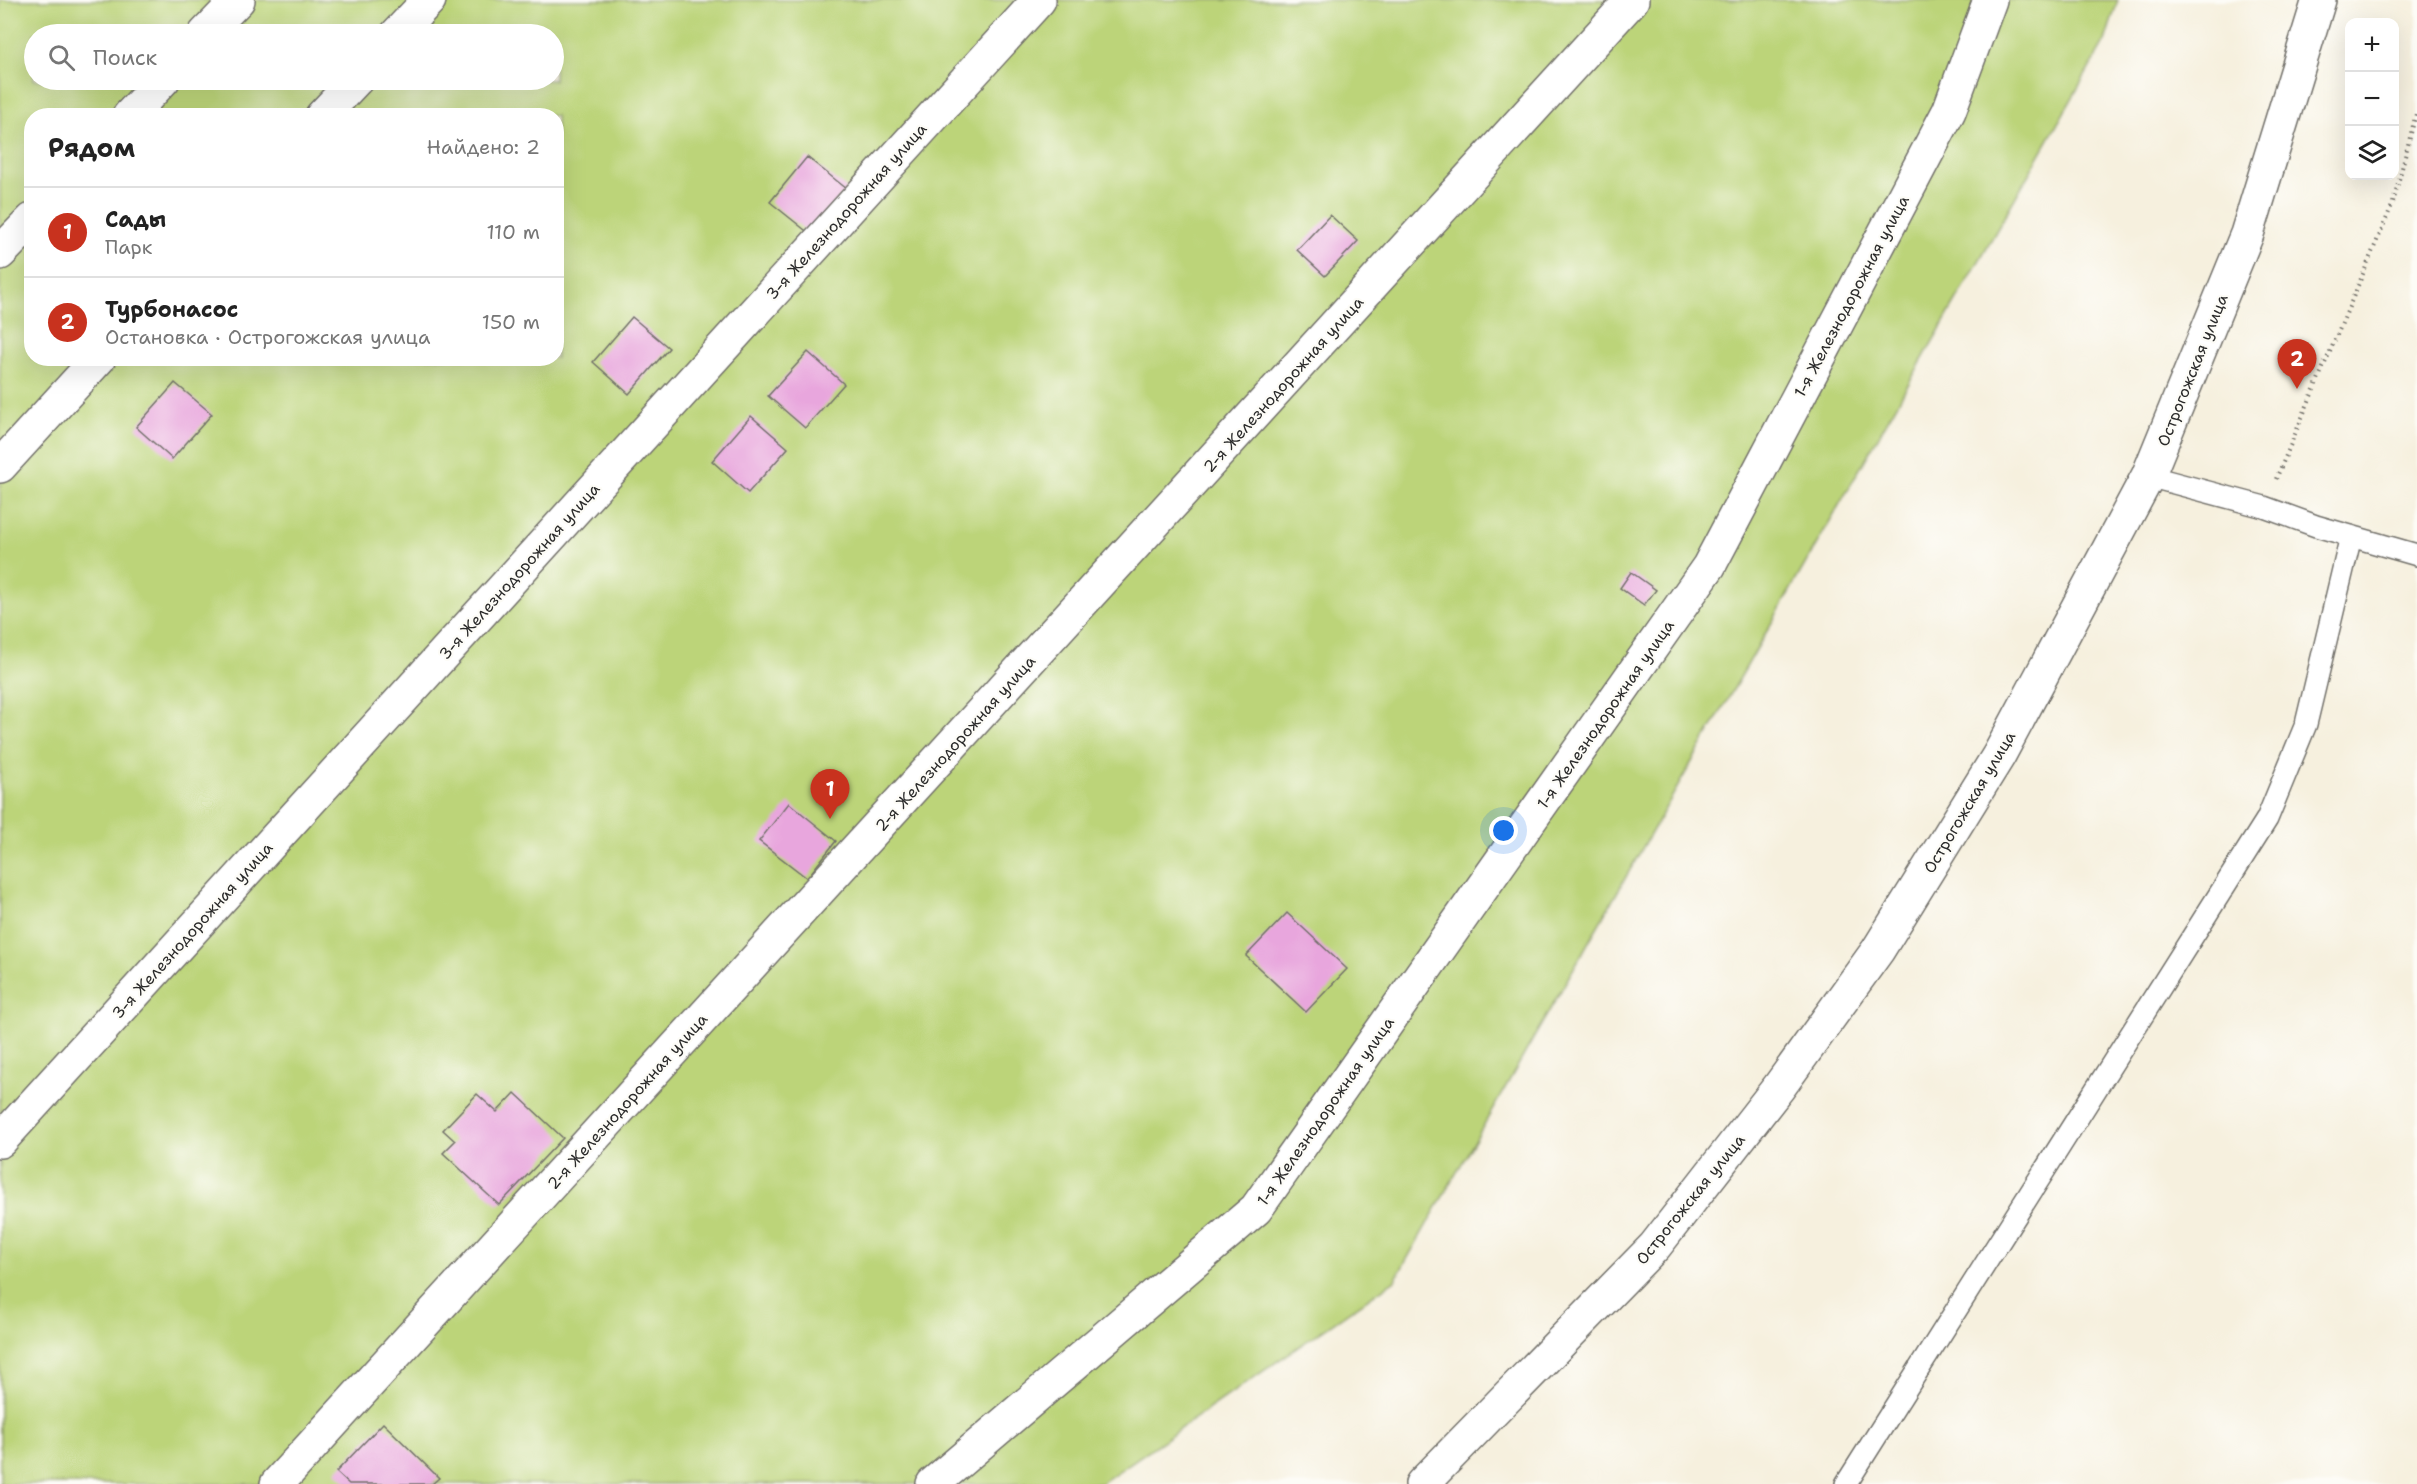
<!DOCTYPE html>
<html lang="ru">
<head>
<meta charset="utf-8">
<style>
  body { margin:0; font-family:"Shantell Sans",sans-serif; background:#f2f2f2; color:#222 }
  .controls { position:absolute; right:18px; top:18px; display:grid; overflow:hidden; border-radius:12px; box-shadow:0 6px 24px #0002 }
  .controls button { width:54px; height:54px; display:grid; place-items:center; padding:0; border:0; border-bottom:2px solid #e0e0e0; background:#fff; color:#222; font:30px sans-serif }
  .you { position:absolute; left:1504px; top:831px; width:21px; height:21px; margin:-15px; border:4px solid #fff; border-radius:50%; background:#1a73e8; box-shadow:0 0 0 9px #1a73e833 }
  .badge { display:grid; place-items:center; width:39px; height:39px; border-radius:50%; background:#c8321e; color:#fff; font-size:20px; font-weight:700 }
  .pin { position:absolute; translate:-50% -50px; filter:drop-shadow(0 2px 3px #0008) }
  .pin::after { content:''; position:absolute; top:32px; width:21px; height:18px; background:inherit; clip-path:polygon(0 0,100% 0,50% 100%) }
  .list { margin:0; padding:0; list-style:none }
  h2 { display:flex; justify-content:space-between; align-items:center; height:78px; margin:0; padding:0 24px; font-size:26px }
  h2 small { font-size:20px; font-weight:400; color:#767676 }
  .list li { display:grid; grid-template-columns:39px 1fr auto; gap:18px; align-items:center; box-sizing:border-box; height:90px; padding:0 24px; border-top:2px solid #e0e0e0 }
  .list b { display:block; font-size:22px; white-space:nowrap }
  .list p { margin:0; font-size:20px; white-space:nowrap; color:#767676 }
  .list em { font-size:20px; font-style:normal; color:#767676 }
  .icon { flex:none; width:33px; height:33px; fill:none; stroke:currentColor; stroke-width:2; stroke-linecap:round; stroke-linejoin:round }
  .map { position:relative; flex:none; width:2417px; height:1484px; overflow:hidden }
  .search { position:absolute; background:#fff; box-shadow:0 6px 24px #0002; left:24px; top:24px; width:540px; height:66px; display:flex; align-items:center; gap:15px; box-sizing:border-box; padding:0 21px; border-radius:33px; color:#767676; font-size:22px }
  .panel { position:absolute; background:#fff; box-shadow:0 6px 24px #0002; left:24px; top:108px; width:540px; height:258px; border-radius:24px }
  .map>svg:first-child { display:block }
</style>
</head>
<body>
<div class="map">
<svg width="2417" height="1484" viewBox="0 0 2417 1484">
  <rect width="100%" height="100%" fill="#fdfcf7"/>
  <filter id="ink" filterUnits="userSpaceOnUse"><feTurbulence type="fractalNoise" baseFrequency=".0167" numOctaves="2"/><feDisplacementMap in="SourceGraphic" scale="12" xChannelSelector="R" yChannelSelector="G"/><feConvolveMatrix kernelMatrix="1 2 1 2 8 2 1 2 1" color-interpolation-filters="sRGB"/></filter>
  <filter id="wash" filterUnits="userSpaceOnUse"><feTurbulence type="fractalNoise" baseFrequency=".008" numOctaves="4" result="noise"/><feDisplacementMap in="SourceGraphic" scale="24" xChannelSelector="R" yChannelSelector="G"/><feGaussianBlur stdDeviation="1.35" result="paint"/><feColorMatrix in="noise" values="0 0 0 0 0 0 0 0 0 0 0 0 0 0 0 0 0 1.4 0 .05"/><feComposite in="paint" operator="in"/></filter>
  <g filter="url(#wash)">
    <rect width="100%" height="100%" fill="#f6f0de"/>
    <!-- green -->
    <path fill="#bcd479" stroke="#748052" stroke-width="1.5" fill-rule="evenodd" d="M0,0h2118l-13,41 -710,1239 -295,204h-1100zM34,34h520v46h-520zM32,116h524v242h-524z"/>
    <g id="blocks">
      <!-- building -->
      <path fill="#e8a6dd" d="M807,157l40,32 -37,45 -40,-32z
        M1330,215l28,26 -33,35 -28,-26z
        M632,317l37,31 -40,46 -36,-32z
        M808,352l36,32 -39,44 -37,-32z
        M175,383l37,31 -40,45 -36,-32z
        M751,416l37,32 -40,45 -36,-32z
        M1631,572l25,18 -12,15 -24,-17z
        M789,803l47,38 -29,37 -48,-37z
        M1287,913l60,56 -41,43 -60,-56z
        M515,1093l48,45 -64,67 -56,-52 12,-12 -12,-11 34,-36 20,18z
        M383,1423l56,55 -7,6h-83l-13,-12z"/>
    </g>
  </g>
  <g filter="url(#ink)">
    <use href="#blocks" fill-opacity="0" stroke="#72706a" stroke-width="1.5"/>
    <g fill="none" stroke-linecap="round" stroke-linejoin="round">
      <defs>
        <path id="service" d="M2148,476l116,31 52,19 101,29
          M1846,1484l421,-665 39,-95 45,-188"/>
        <path id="minor" d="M205,34l33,-34
          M397,34l32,-34
          M129,116l34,-36
          M322,116l34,-36
          M0,253l32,-33
          M0,466l99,-108
          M0,1141l1039,-1141
          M277,1484l1355,-1484
          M933,1484l323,-275 453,-643 240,-455 41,-111"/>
        <path id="tertiary" d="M1422,1484l233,-238 124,-159 99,-137 121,-195 149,-279 99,-242 72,-234"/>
      </defs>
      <!-- service casing -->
      <use href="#service" stroke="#72706a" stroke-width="24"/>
      <!-- minor casing -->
      <use href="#minor" stroke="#72706a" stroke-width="36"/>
      <!-- tertiary casing -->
      <use href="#tertiary" stroke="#72706a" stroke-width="36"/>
      <!-- path -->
      <path stroke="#72706a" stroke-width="4" stroke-dasharray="1.5 4.5" stroke-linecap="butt" d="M2276,479l117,-276 24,-93"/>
      <!-- service -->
      <use href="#service" stroke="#fff" stroke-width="21"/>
      <!-- minor -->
      <use href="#minor" stroke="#fff" stroke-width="33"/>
      <!-- tertiary -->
      <use href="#tertiary" stroke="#fff" stroke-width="33"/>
    </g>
  </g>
  <g text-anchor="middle" stroke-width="4.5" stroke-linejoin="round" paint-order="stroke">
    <!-- street labels -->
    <g font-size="16" fill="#2b2b2b" stroke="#fdfcf7">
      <text transform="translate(846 211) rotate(-48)" y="6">3-я Железнодорожная улица</text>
      <text transform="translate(1851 296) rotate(-62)" y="6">1-я Железнодорожная улица</text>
      <text transform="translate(2192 370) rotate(-68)" y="6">Острогожская улица</text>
      <text transform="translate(1283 384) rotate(-48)" y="6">2-я Железнодорожная улица</text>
      <text transform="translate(519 571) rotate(-48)" y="6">3-я Железнодорожная улица</text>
      <text transform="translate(1605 714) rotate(-55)" y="6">1-я Железнодорожная улица</text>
      <text transform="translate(955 743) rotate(-48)" y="6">2-я Железнодорожная улица</text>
      <text transform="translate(1969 802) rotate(-59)" y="6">Острогожская улица</text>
      <text transform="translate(192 930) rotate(-48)" y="6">3-я Железнодорожная улица</text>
      <text transform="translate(627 1101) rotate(-48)" y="6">2-я Железнодорожная улица</text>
      <text transform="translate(1325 1111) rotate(-55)" y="6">1-я Железнодорожная улица</text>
      <text transform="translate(1690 1199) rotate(-51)" y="6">Острогожская улица</text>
    </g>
  </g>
</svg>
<div class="controls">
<button>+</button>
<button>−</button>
<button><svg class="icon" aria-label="layers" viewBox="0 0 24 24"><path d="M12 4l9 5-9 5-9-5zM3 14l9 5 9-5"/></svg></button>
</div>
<div class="you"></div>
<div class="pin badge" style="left:830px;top:819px">1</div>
<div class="pin badge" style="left:2297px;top:389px">2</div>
<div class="search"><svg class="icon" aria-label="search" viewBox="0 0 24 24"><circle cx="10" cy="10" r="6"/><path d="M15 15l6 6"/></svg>Поиск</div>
<section class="panel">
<h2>Рядом<small>Найдено: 2</small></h2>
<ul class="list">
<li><span class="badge">1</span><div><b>Сады</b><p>Парк</p></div><em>110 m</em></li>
<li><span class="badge">2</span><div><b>Турбонасос</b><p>Остановка · Острогожская улица</p></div><em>150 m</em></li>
</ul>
</section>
</div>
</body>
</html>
